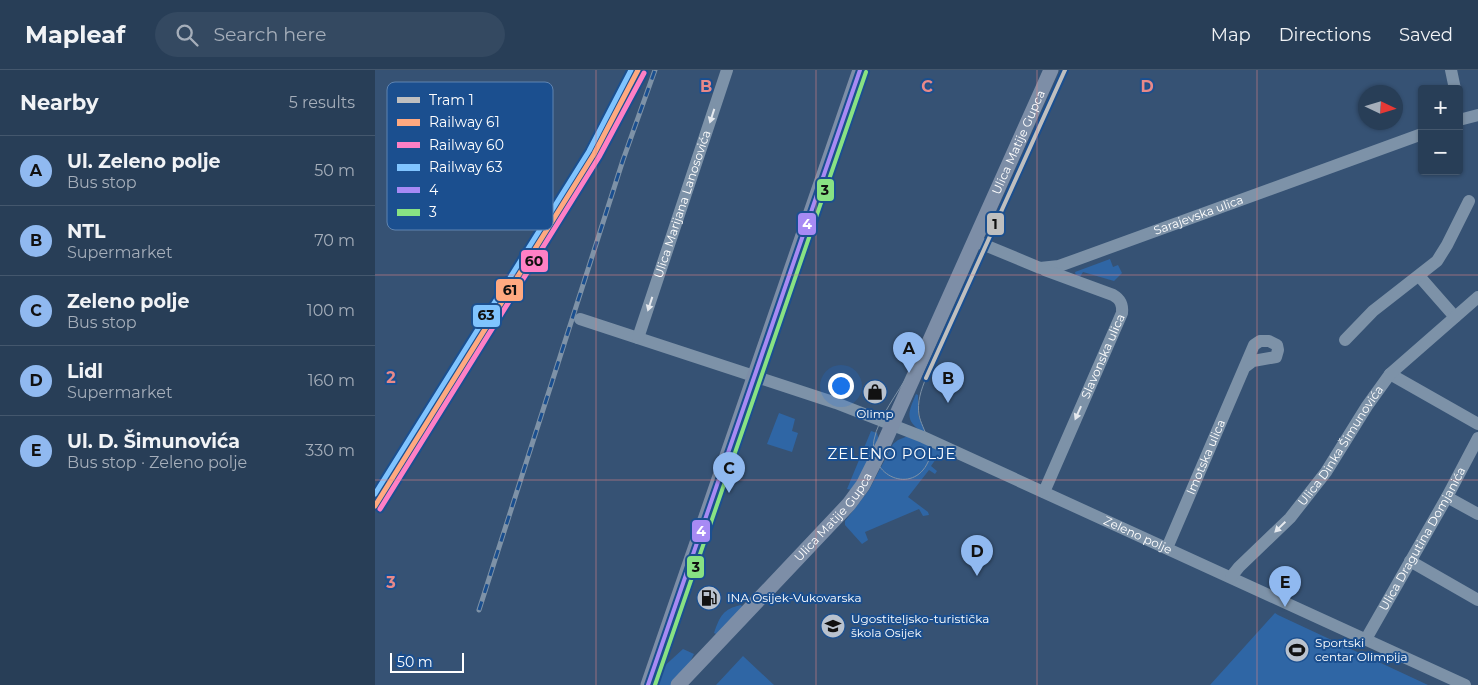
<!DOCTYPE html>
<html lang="en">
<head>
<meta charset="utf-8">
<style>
  body { margin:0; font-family:Montserrat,sans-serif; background:#344961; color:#f1f3f6 }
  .controls { position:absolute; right:15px; top:15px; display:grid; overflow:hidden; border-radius:5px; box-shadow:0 1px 4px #0004 }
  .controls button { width:45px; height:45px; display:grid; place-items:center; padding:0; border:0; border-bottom:1px solid #44576d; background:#283e57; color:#f1f3f6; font:25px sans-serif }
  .compass { position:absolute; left:983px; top:15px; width:45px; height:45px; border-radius:50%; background:#283e57; box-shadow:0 1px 4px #0004; rotate:94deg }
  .scale { position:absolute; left:15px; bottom:12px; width:74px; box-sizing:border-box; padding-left:5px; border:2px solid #fff; border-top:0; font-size:14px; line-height:18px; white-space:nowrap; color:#fff; -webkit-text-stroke:4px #1b4f8f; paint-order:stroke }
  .you { position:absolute; left:465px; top:315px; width:18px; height:18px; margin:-12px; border:4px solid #fff; border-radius:50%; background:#1a73e8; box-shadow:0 0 0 8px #1a73e833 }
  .badge { display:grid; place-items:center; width:32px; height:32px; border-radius:50%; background:#90b9f0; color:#111; font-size:16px; font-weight:700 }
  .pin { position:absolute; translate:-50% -41px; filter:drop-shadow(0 1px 2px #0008) }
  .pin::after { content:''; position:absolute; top:26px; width:18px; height:15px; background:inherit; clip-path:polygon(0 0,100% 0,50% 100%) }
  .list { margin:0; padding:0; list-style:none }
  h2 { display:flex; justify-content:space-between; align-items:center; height:65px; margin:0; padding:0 20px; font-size:21px }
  h2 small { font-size:16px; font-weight:400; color:#a5aeba }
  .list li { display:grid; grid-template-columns:32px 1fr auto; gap:15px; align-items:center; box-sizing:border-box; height:70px; padding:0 20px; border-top:1px solid #44576d }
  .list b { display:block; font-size:19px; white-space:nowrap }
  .list p { margin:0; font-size:16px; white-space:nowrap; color:#a5aeba }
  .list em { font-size:16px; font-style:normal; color:#a5aeba }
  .icon { flex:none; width:28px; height:28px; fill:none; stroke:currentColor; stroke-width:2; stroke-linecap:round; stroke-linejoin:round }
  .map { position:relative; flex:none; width:1103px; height:615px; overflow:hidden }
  header { display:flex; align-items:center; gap:30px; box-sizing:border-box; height:70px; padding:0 25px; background:#283e57; border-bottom:1px solid #44576d }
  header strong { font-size:24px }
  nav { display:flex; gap:28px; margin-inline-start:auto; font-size:18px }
  .search { width:350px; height:45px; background:#344961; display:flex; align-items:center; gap:12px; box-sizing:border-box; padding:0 18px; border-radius:28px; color:#a5aeba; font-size:19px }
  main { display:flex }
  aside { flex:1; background:#283e57 }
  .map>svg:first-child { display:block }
</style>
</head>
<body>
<header>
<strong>Mapleaf</strong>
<div class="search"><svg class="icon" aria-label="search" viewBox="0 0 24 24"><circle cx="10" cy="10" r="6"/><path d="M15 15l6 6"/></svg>Search here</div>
<nav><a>Map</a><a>Directions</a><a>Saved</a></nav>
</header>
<main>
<aside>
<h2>Nearby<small>5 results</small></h2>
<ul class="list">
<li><span class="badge">A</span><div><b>Ul. Zeleno polje</b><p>Bus stop</p></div><em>50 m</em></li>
<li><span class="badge">B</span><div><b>NTL</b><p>Supermarket</p></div><em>70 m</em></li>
<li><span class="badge">C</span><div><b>Zeleno polje</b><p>Bus stop</p></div><em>100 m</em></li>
<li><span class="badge">D</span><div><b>Lidl</b><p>Supermarket</p></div><em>160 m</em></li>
<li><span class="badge">E</span><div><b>Ul. D. Šimunovića</b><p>Bus stop · Zeleno polje</p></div><em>330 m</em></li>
</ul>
</aside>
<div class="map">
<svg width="1103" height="615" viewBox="0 0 1103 615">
  <rect width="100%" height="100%" fill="#365274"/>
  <!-- green -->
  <path fill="#2f66a5" d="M735,189l3,8 5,-2 4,8 -8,8 -31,-9 -3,5 -4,-1 -1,-4z
    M541,324l2,1v20l7,16 -1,2c-20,-12 -16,-20 -8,-39z
    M404,343l16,6 -3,12 6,2 -6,19 -25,-8z
    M496,361l6,2 2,8 -27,49 -5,-1z
    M533,366l36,17 1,4 -1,3 -6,-4 -7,10 6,5 -2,3 -6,-4 -21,27 20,15 1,3 -6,1 -4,-7 -54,23 3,8 -6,4 -17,-19v-4l24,-31 24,-46 5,-4z
    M366,535l2,3 -25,27 -4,-2c6,-17 9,-24 27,-28z
    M900,543l3,2 150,70h-218z
    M308,579l11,5 -5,10 -18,21h-16l5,-15z
    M368,586l31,29h-58z"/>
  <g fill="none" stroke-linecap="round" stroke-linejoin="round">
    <!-- minor -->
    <g stroke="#7d92a8" stroke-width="12">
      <path d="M1076,0l4,19"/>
      <path d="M1084,50l19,-5"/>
      <path id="s1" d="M600,171l65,27 19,-2 363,-132"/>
      <path d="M1044,206l36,41"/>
      <path id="s2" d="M205,249l256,84 87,34 542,248"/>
      <path id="s3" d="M263,268l89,-268"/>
      <path d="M970,270l28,-29 64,-50 10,-16 22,-44"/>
      <path d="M1015,304l88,50"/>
      <path id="s4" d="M669,422l78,-179c1,-9 -2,-14 -9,-18l-68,-25"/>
      <path d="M1072,427l31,17"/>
      <path id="s5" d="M792,478l87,-203 6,-4h9l8,4 1,5 -2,7 -23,4 -8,6"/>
      <path d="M1035,491l68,39"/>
      <path id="s6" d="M856,507l8,-10 51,-49 36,-46 41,-66 23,-32 88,-77"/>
      <path id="s7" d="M991,569l81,-142 31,-59"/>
    </g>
    <!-- major -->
    <g stroke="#7d8ea7" stroke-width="15">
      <path d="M273,615l212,-615"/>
      <path id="s8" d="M303,615l171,-181 14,-19 21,-42 167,-373"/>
    </g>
    <!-- tram -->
    <path stroke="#7e92a7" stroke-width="1" d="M534,303c-11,20 -31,45 -35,67 -6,37 39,55 54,22 8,-16 -6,-32 -9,-47 -2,-13 2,-25 7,-37"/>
    <defs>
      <path id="rail" d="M104,540l144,-450 32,-90"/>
    </defs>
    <!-- rail casing -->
    <use href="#rail" stroke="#7e92a7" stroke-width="5"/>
    <!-- rail -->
    <use href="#rail" stroke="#1b4f8f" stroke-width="3" stroke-dasharray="9" stroke-linecap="butt"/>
    <defs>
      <path id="bus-1" d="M273,615l212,-615"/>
      <path id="bus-2" d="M280,615l211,-613"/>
    </defs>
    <!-- bus-1 casing -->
    <use href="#bus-1" stroke="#1b4f8f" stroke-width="8"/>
    <!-- bus-2 casing -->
    <use href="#bus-2" stroke="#1b4f8f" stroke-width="8"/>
    <!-- bus-1 -->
    <use href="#bus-1" stroke="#a78af4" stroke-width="4"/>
    <!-- bus-2 -->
    <use href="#bus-2" stroke="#88e283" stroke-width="4"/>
    <defs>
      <path id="rail-1" d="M0,436l219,-352 44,-84"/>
      <path id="rail-2" d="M5,439l219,-352 45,-84"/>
      <path id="rail-3" d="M0,424l214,-343 42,-81"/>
    </defs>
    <!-- rail-1 casing -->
    <use href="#rail-1" stroke="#1b4f8f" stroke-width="9"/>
    <!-- rail-2 casing -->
    <use href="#rail-2" stroke="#1b4f8f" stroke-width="9"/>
    <!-- rail-3 casing -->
    <use href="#rail-3" stroke="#1b4f8f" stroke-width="9"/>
    <!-- rail-1 -->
    <use href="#rail-1" stroke="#ffa980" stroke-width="5"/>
    <!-- rail-2 -->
    <use href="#rail-2" stroke="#ff80c5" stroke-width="5"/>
    <!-- rail-3 -->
    <use href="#rail-3" stroke="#80c4ff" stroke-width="5"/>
    <defs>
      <path id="tram-1" d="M551,308l139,-308"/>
    </defs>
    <!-- tram-1 casing -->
    <use href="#tram-1" stroke="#1b4f8f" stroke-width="8"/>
    <!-- tram-1 -->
    <use href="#tram-1" stroke="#bfbfbf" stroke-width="4"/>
  </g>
  <!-- one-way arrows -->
  <defs><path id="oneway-solid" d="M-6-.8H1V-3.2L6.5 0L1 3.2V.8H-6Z" transform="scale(1.25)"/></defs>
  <g fill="#e5e9ee">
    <use href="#oneway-solid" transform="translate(337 46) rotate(108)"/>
    <use href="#oneway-solid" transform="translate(275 234) rotate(108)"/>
    <use href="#oneway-solid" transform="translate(703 343) rotate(114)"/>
    <use href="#oneway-solid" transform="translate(905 457) rotate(136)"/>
  </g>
  <!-- grid -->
  <path fill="none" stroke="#e88989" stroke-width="1" stroke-opacity="0.55" d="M221,0v615M441,0v615M662,0v615M882,0v615M0,205h1103M0,410h1103"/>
  <!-- icons -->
  <defs>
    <symbol id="shop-disc" viewBox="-11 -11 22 22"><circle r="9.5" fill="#b9c2ce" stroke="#1b4f8f"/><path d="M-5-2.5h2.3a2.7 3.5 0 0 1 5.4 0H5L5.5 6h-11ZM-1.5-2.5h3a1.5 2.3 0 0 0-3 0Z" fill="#111"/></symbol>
    <symbol id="fuel-disc" viewBox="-11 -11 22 22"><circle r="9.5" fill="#b9c2ce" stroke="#1b4f8f"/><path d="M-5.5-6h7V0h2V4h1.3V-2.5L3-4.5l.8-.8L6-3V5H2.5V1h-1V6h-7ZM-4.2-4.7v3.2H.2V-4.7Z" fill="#111"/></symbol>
    <symbol id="school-disc" viewBox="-11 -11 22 22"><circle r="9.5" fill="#b9c2ce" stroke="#1b4f8f"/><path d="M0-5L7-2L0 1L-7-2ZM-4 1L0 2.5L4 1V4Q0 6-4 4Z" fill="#111"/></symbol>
    <symbol id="stadium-disc" viewBox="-11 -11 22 22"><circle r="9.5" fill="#b9c2ce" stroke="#1b4f8f"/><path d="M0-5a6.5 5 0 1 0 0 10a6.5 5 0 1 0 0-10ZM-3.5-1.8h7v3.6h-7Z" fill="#111"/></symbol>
  </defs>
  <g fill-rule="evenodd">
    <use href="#shop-disc" x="486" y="308" width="28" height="28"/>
    <use href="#fuel-disc" x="320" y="514" width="28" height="28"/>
    <use href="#school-disc" x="444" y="542" width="28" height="28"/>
    <use href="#stadium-disc" x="908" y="566" width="28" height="28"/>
  </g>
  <g text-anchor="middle" stroke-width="4" stroke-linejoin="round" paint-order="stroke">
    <!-- street labels -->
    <g font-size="12" fill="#fff" stroke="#1b4f8f">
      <text dy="4" stroke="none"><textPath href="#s8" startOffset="649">Ulica Matije Gupca</textPath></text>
      <text dy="4" stroke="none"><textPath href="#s3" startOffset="141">Ulica Marijana Lanosovića</textPath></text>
      <text dy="4" stroke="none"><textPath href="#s1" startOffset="238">Sarajevska ulica</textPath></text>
      <text dy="4" stroke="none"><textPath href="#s4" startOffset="148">Slavonska ulica</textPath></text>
      <text dy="4" stroke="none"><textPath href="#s6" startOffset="172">Ulica Dinka Šimunovića</textPath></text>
      <text dy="4" stroke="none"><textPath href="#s5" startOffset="99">Imotska ulica</textPath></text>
      <text dy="4" stroke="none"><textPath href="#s8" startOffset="229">Ulica Matije Gupca</textPath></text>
      <text dy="4" stroke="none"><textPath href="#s2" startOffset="599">Zeleno polje</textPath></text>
      <text dy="4" stroke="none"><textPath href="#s7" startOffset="115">Ulica Dragutina Domjanića</textPath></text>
    </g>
    <!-- poi labels -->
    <g font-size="12" fill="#fff" stroke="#1b4f8f" text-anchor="start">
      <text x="500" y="348" text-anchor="middle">Olimp</text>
      <text x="352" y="532">INA Osijek-Vukovarska</text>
      <text x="476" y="553">Ugostiteljsko-turistička<tspan x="476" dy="14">škola Osijek</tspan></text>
      <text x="940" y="577">Sportski<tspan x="940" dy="14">centar Olimpija</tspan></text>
    </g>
    <!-- quarter labels -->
    <g font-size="15" letter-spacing="1" fill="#fff" stroke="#1b4f8f">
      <text x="517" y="389">ZELENO POLJE</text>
    </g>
  </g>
  <!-- legend -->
  <rect x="12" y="12" width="166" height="148" rx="8" fill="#1b4f8f" stroke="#5f84b1" stroke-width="1"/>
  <rect x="22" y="27" width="23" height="6" fill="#bfbfbf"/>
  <rect x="22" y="49" width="23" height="7" fill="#ffa980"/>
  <rect x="22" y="72" width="23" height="6" fill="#ff80c5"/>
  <rect x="22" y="94" width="23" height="7" fill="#80c4ff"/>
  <rect x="22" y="117" width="23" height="6" fill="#a78af4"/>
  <rect x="22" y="139" width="23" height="7" fill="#88e283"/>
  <g font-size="14" fill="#fff">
    <text x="54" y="35">Tram 1</text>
    <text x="54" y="57">Railway 61</text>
    <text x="54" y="80">Railway 60</text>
    <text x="54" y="102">Railway 63</text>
    <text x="54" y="125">4</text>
    <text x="54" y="147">3</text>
  </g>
  <g font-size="16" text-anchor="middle" font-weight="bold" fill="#e88989" stroke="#1b4f8f" stroke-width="4" stroke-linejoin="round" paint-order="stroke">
    <text x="331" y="22">B</text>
    <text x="552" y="22">C</text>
    <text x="772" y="22">D</text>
    <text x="16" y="313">2</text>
    <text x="16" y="518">3</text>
  </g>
  <g stroke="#1b4f8f" stroke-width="2">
    <rect x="441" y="108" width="19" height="24" rx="5" fill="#88e283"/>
    <rect x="422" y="142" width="20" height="24" rx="5" fill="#a78af4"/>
    <rect x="611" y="142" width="19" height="24" rx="5" fill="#bfbfbf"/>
    <rect x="145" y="179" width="29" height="24" rx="5" fill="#ff80c5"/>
    <rect x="120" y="208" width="29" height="24" rx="5" fill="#ffa980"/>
    <rect x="97" y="234" width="29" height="24" rx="5" fill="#80c4ff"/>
    <rect x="316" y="449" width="20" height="24" rx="5" fill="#a78af4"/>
    <rect x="311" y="485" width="19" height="24" rx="5" fill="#88e283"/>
  </g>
  <g font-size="14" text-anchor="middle" font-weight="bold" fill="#fff">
    <text x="432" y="159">4</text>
    <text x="326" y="466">4</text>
  </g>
  <g font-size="14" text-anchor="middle" font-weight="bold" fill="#111">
    <text x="450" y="125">3</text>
    <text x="620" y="159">1</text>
    <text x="159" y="196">60</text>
    <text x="135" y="225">61</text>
    <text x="111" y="250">63</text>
    <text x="321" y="502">3</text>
  </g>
</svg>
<div class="controls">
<button>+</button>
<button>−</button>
</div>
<svg class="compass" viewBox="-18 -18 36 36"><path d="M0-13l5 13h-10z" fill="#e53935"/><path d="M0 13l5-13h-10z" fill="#a5aeba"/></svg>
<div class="scale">50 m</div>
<div class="you"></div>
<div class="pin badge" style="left:534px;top:303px">A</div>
<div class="pin badge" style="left:573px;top:333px">B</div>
<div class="pin badge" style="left:354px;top:423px">C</div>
<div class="pin badge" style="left:602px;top:506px">D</div>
<div class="pin badge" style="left:910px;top:537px">E</div>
</div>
</main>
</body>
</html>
